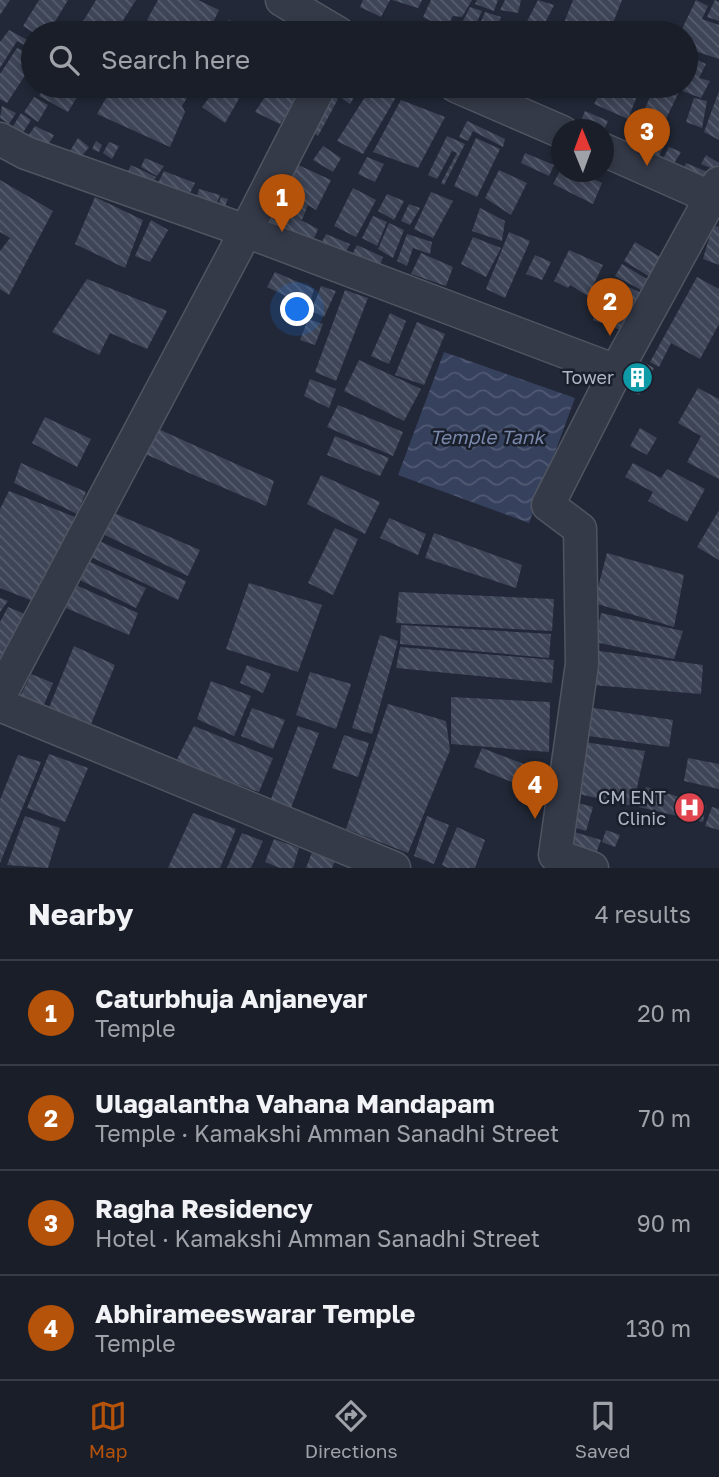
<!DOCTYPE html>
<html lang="en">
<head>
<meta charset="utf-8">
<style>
  body { margin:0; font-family:"Golos Text",sans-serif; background:#232731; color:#f1f3f6 }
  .compass { position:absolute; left:551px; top:119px; width:63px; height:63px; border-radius:50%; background:#1a1e29; box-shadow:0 4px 10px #0003; rotate:359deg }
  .you { position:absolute; left:298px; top:310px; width:24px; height:24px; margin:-18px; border:5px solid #fff; border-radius:50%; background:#1a73e8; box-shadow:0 0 0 10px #1a73e833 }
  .badge { display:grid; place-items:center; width:46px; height:46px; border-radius:50%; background:#b45309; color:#fff; font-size:23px; font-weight:700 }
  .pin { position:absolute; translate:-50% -58px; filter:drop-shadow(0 2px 4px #0008) }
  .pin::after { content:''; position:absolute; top:37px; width:24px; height:21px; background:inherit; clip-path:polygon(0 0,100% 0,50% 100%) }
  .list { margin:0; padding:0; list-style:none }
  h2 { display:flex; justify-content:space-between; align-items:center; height:91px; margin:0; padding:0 28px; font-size:30px }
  h2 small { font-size:23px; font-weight:400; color:#9fa2a8 }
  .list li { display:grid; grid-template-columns:46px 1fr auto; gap:21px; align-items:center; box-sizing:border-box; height:105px; padding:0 28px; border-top:2px solid #383c46 }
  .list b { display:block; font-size:26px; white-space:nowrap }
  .list p { margin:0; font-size:23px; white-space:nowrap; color:#9fa2a8 }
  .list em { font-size:23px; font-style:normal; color:#9fa2a8 }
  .icon { flex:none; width:38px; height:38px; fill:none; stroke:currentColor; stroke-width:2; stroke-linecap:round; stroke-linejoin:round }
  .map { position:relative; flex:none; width:719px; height:868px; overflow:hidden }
  .search { position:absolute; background:#1a1e29; box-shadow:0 4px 10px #0003; left:21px; right:21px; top:21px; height:77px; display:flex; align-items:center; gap:18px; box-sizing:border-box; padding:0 24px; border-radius:38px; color:#9fa2a8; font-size:26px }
  .sheet { height:511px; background:#1a1e29 }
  nav { display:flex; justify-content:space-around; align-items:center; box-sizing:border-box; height:98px; border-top:2px solid #383c46; background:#1a1e29; font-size:19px; color:#9fa2a8 }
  nav a { display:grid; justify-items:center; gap:4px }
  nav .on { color:#b45309 }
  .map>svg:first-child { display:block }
</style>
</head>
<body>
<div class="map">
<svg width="719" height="868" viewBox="0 0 719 868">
  <defs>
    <pattern id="water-waves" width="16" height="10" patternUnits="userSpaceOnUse" patternTransform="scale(1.75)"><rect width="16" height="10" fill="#36415e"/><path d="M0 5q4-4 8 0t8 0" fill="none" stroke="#515a73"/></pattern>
    <pattern id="building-back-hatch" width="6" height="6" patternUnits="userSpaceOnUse" patternTransform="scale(1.75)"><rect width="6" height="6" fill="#3e4557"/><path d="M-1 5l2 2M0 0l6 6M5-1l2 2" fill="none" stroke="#575e6e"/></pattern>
  </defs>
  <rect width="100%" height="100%" fill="#222837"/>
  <!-- water -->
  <path fill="url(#water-waves)" d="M444,352l131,46 -46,125 -131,-48z"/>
  <!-- building -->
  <path fill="url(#building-back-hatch)" d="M0,0h10l-10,15z
    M39,0h29l-20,33h-14l-11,-7z
    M96,0h40l-21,33h-39z
    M158,0h40l21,10 -11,23h-34l-27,-13z
    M363,0h27l-9,17 -21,-10z
    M392,0h30l-4,8z
    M431,0h41l-10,17 -9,-1 -7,12 -23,-11z
    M477,0h21l-4,11 -19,-7z
    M505,0h16l-3,13 -18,-3z
    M538,0l16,5 -14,28h-19z
    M573,0h49l-13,33h-49z
    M696,0l12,6 -6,13 17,6v34l-33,-11v-15h-6z
    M715,0l4,2v19l-12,-4z
    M470,7l12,4 -8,17 -12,-5z
    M485,12l16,5 -7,16 -15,-6z
    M229,20l21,13h-31z
    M418,22l13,6 -2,5 -17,-1z
    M457,26l16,7h-20z
    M9,30l22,12 -3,5 -11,-6 -17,27v-26z
    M17,48l16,7v8l-26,40 -7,-4v-25z
    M686,55l20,9 -7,14 11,3 -9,17 -21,-8 -17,35 -22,-8 14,-31h31z
    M45,86h39l-16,26 -29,-16z
    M113,86h86l-5,9 -4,-2 -8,13 3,6 -15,35 -73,-33z
    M218,86h25l1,4 -19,33 -23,-16z
    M245,86h25l-8,11z
    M272,86h33l-25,38 -25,-12z
    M343,86h18l-11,18 -13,-9z
    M372,86l24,11 -33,57 -26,-13z
    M538,86h28l-4,8z
    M604,86h37l-13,33 -34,-15z
    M323,90l15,9 -20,37 -14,-11z
    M719,91v49l-15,-8z
    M34,97l14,8 -10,17 -14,-10z
    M694,98l13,3 -5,27 -16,-6z
    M401,100l44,17 -27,51 -45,-16z
    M2,106l14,7 -7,11 -9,-6z
    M585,111l23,10 -4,9h-11l-13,-7z
    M21,113l10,7 -9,14 -10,-6z
    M467,121l38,18 -2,8 -30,-16 -5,10 -9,-4z
    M647,121l17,6 -1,2 -13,-4 -3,7 -3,-1z
    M35,126l19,9 -7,12 -19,-11z
    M447,136l18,8 -21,41 -3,-2 16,-30 -5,-2 -15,28 -9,-4z
    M78,138l11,9 -11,14 -10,-7z
    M476,138l24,11 -23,48 -23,-11z
    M629,140l18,6 -5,13 -17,-9z
    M96,141l6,4 -3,7 -7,-3z
    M109,142l10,4 -7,13 -9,-6z
    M657,142l7,4 -9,18 -7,-6z
    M323,146l18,12 -8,14 -20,-12z
    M669,147l12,5 -8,13 -10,-6z
    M525,153l29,12 -5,11 -28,-13z
    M706,155l13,8 -1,8 -17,-7z
    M367,157l17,7 -9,18 -17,-8z
    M145,158l19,8 -7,10 -16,-9z
    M285,159l46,21 -15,30 -8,-5 -6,15 -7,-3 23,12 -8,19 -49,-17 17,-23 5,-14 9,4 -20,-10z
    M686,163l31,13 -8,16 -29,-14z
    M131,165l25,12 -8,15 -24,-11z
    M562,167v5h17l23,11 -9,21 -40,-20z
    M499,170l28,13 -16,32 -26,-17z
    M164,171l31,12 -12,24 -31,-12z
    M0,180l53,31 -44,84 -9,-6v-38l10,-13 -10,-6z
    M353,188l23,12 -20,37 -22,-11z
    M199,189l21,6 -8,21 -19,-7z
    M431,192l22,9 -20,37 -19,-9z
    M387,194l17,7 -10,19 -16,-9z
    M95,197l48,23 -18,48 -50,-24z
    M221,197l7,2 -8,20 -5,-4z
    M409,204l11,4 -10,17 -9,-4z
    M480,208l25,13 -3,20 -30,-10z
    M373,216l14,6 -10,24 -15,-8z
    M151,220l17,10 -18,32 -15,-6z
    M389,223l15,7 -11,28 -15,-9z
    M713,225l6,2v38l-16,-6z
    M509,232l21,9 -25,57 -19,-9z
    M326,234l24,10 -10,19 -23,-11z
    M407,234l25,8 -2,12 -17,-6 -6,18 -10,-5z
    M473,237l28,11 -15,29 -25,-13z
    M635,242l27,16 -12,19 -26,-16z
    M357,245l26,12 -6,17 -30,-10z
    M569,250l34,15 -15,31 -18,-11 -2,3 -14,-7z
    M421,253l32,14 -7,19 -35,-12z
    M535,255l16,7 -9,18 -16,-6z
    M622,264l28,17 -5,11 -30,-16z
    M275,272l39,17 -5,18 -42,-20z
    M697,277l22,12v35l-19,35 -29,-16 -12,24 -9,-5z
    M87,279l80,32 -20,38 -37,-16 -11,22 -47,-23z
    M612,279l31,15 -17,38 -33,-12z
    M321,286l15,5 -12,26 -13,-6z
    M345,290l23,8 -32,83 -21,-9z
    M390,313l16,8 -17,43 -18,-8z
    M308,319l15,5 -8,21 -15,-5z
    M417,322l28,12 -21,51 -29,-10z
    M637,359l17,9 -15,27 -17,-9z
    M359,360l62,29 -17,32 -60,-30z
    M310,379l26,10 -7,19 -25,-12z
    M698,388l21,11v80l-32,-17 14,-26 -23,-13z
    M338,405l65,27 -10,24 -66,-29z
    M45,417l46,22 -14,28 -45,-24z
    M156,428l118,53 -8,25 -121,-52z
    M640,428l17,10 -10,17 -17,-9z
    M335,436l54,22 -9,18 -53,-21z
    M21,463l65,29 -9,22 -63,-31z
    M633,463l28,15 6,-9 38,20 -18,33 -39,-21 5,-9 -28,-15z
    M321,475l59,27 -15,32 -58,-30z
    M9,491l66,26 -37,86 -38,-15v-79z
    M719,510v50l-22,-13z
    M114,513l86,37 -12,26 -85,-42z
    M389,518l37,16 -8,21 -38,-17z
    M335,528l23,11 -25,56 -25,-12z
    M434,533l88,32 -6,23 -91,-30z
    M95,539l91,42 -8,19 -91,-45z
    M607,553l77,22 -10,52 -80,-24z
    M88,561l58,27 -10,20 -56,-28z
    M249,583l73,22 -24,67 -72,-23z
    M76,585l62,28 -9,22 -63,-27z
    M399,592l155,7 -2,32 -156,-8z
    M0,598l8,3 -8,11z
    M8,607l17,7 -25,55v-47z
    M601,613l82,18 -9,28 -79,-17z
    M401,625l150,9 -2,24 -149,-14z
    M380,635l18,6 -26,93 -20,-6z
    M74,646l41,19 -26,64 -41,-19z
    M400,647l154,13 -2,23 -156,-15z
    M592,650l111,15 -2,29 -109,-9z
    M247,665l24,9 -8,19 -23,-10z
    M310,672l41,12 -15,45 -40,-14z
    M31,674l22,9 -12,29 -23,-11z
    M211,681l40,15 -17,40 -37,-17z
    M451,697l99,5 -1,50 -98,-8z
    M388,704l58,17 4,29 -42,103 -62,-24z
    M587,707l86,13 -4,27 -88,-12z
    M252,708l33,12 -12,29 -32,-13z
    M194,726l79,32 -14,34 -83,-31z
    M298,726l21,7 -28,75 -20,-9z
    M344,735l25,8 -11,34 -26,-9z
    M584,742l61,9 -12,55 -59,-13z
    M482,748l65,25 -7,20 -66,-26z
    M49,754l39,14 -23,54 -38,-14z
    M18,755l23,7 -41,101v-63z
    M688,758l31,6v25l-35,-8z
    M646,787l60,18 -3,17 -64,-15z
    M578,803l15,4 -7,24 -13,-4z
    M712,807l7,2v21l-14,-4z
    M193,813l43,16 -16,39h-52z
    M25,816l35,12 -12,40 -41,-3z
    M427,816l22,9 -15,39 -20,-8z
    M457,827l28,13 -10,28h-27l-6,-3z
    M606,830l14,5 -5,12 -13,-5z
    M571,831l30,9 -6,16 -29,-11z
    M242,833l21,8 -12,27h-24z
    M274,839l25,9 -6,20h-13l-15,-6z
    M314,847l23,9 -5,12h-26z"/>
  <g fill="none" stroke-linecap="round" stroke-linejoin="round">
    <defs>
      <path id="minor" d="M282,0l56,33
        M456,86l106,46
        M0,139l26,14 220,78 370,140
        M604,150l115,51
        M0,695l246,-464 74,-145
        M0,705l394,163
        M592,868l-37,-13 27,-191 -2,-135 -32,-24 68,-134 103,-188"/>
    </defs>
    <!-- minor casing -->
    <use href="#minor" stroke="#505562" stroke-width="35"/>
    <!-- minor -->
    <use href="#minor" stroke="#353a48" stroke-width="32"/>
  </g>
  <!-- icons -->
  <defs>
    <symbol id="building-disc" viewBox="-11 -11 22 22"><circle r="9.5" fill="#0f9aa8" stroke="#1a1f2c"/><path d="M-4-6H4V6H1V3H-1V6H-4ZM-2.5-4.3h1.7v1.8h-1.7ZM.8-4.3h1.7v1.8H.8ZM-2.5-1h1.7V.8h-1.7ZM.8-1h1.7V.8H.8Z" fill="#fff"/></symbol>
    <symbol id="hospital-disc" viewBox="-11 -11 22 22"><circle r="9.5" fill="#e0444e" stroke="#1a1f2c"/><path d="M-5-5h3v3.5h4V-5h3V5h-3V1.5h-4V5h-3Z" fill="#fff"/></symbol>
  </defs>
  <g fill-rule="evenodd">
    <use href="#building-disc" x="620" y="360" width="35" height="35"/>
    <use href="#hospital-disc" x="672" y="790" width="35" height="35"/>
  </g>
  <g text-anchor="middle" stroke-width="5" stroke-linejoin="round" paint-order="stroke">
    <!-- poi labels -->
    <g font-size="18" fill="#b0b5c4" stroke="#1a1f2c" text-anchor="end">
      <text x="614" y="384">Tower</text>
      <text x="666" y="804">CM ENT<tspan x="666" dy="21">Clinic</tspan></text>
    </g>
    <!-- water labels -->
    <g font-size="19" font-style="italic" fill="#7987ab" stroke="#1a1f2c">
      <text x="487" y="444">Temple Tank</text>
    </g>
  </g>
</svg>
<svg class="compass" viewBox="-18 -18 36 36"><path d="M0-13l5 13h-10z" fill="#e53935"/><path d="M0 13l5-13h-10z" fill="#9fa2a8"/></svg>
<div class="you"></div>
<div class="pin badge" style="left:282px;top:232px">1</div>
<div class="pin badge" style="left:610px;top:336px">2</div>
<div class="pin badge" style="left:647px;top:166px">3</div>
<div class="pin badge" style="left:535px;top:819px">4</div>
<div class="search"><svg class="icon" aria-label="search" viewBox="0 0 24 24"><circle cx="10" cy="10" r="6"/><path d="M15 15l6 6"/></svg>Search here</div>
</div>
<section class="sheet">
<h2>Nearby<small>4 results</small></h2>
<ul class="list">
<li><span class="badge">1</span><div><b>Caturbhuja Anjaneyar</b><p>Temple</p></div><em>20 m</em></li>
<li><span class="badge">2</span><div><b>Ulagalantha Vahana Mandapam</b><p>Temple · Kamakshi Amman Sanadhi Street</p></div><em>70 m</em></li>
<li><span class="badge">3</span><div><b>Ragha Residency</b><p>Hotel · Kamakshi Amman Sanadhi Street</p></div><em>90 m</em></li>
<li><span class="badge">4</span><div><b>Abhirameeswarar Temple</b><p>Temple</p></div><em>130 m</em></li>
</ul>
</section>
<nav>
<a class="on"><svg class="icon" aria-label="map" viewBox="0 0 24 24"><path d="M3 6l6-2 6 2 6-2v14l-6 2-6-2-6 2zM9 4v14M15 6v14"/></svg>Map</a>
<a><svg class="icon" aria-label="directions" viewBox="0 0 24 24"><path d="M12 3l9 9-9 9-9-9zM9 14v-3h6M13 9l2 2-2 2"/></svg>Directions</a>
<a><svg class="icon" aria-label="saved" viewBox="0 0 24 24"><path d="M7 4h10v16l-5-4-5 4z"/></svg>Saved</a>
</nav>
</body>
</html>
